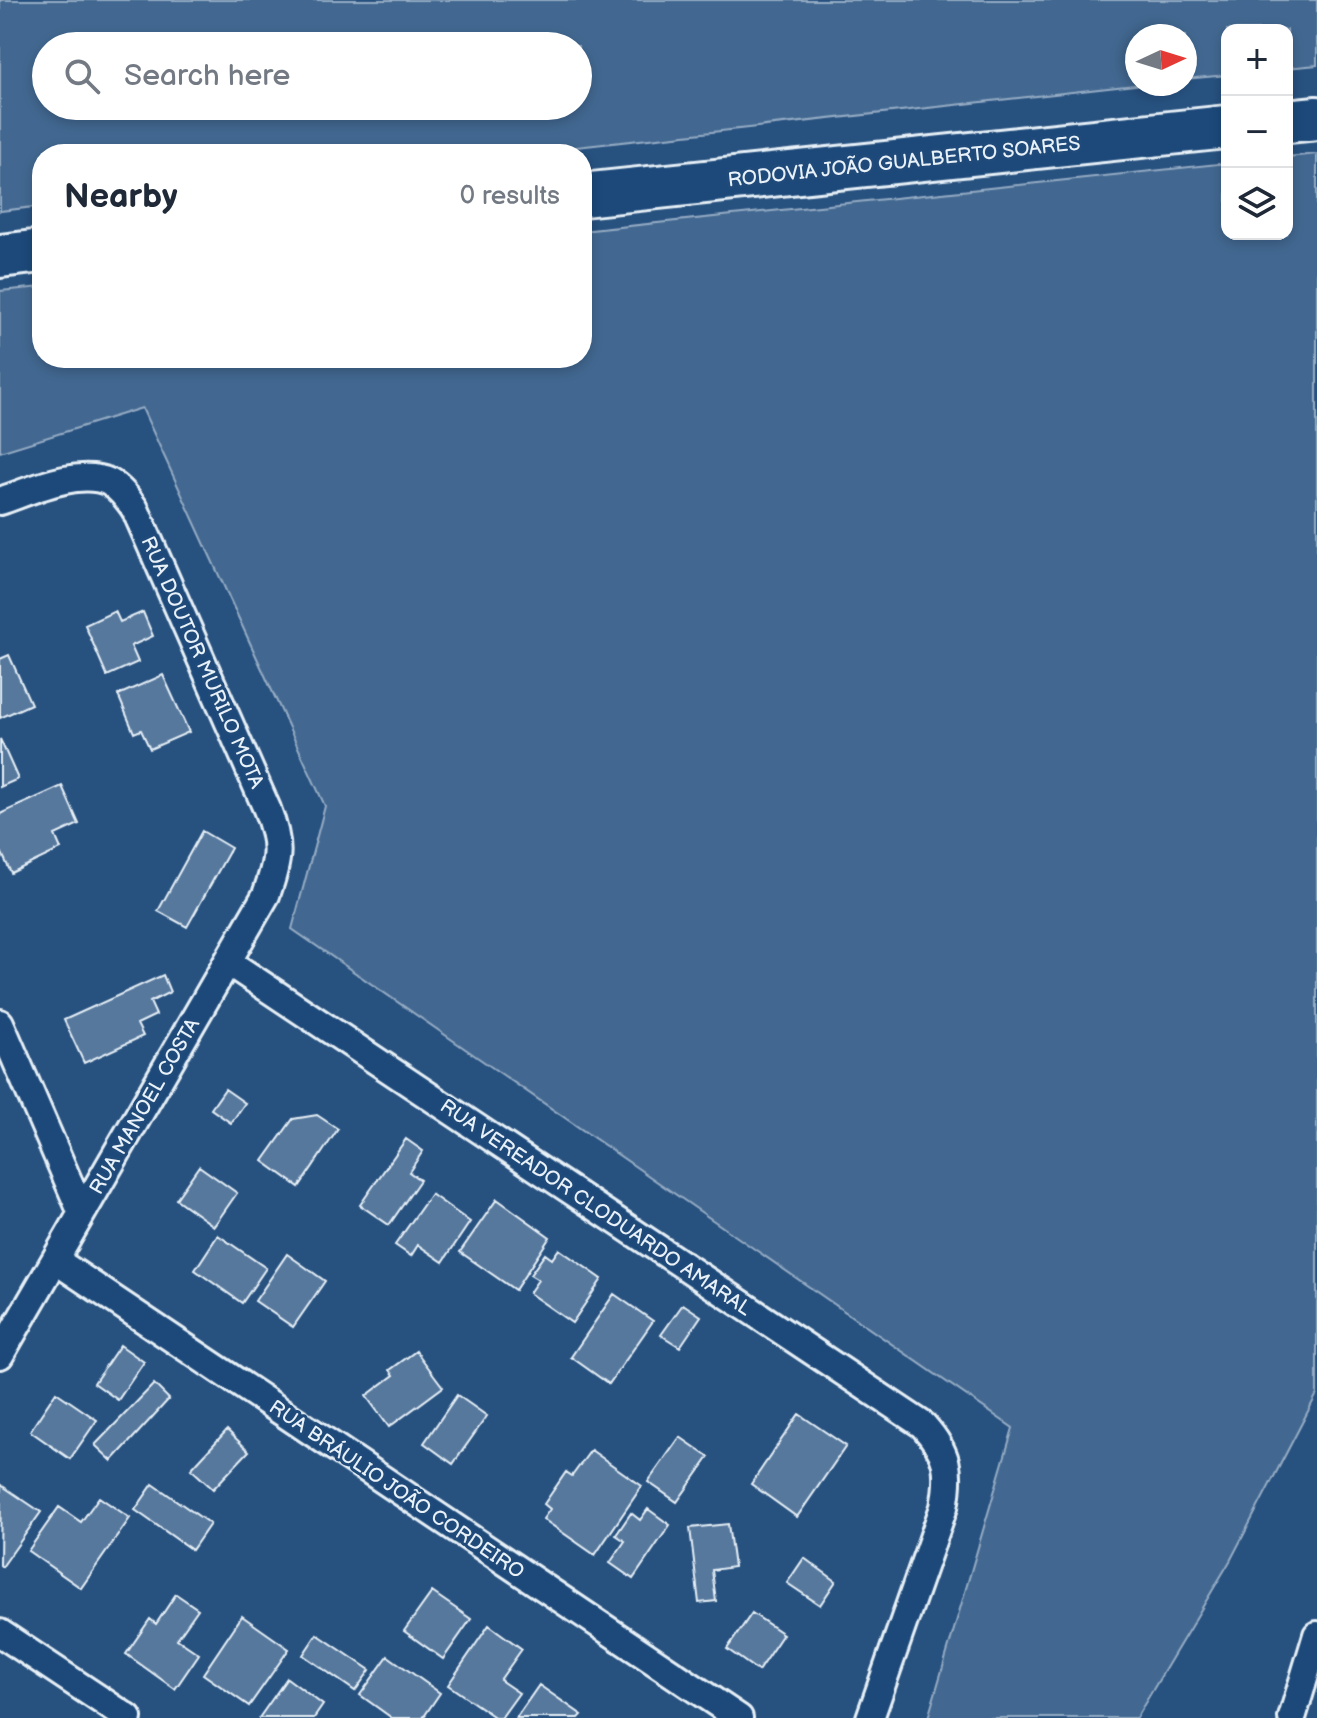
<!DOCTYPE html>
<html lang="en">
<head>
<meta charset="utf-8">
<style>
  body { margin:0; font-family:"Balsamiq Sans",sans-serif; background:#f2f2f3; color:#1f2937 }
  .controls { position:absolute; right:24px; top:24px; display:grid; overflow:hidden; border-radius:16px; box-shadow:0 4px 12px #0003 }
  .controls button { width:72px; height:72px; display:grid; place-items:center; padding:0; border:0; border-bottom:2px solid #e0e1e3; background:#fff; color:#1f2937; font:40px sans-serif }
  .compass { position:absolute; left:1125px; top:24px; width:72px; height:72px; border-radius:50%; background:#fff; box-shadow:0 4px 12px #0003; rotate:86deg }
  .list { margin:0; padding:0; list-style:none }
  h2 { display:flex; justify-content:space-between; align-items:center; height:104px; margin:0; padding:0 32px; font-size:34px }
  h2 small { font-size:26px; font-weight:400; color:#747a83 }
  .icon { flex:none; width:44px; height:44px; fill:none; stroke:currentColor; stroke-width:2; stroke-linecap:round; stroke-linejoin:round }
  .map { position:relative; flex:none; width:1317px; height:1718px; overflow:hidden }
  .search { position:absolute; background:#fff; box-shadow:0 4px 12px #0003; left:32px; top:32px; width:560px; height:88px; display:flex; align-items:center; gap:20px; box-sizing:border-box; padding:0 28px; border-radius:44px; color:#747a83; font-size:30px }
  .panel { position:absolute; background:#fff; box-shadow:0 4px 12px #0003; left:32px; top:144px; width:560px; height:224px; border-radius:32px }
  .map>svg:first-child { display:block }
</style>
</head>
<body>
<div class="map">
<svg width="1317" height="1718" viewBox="0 0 1317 1718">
  <rect width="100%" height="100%" fill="#27517f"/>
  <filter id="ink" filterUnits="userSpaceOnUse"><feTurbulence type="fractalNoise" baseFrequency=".0125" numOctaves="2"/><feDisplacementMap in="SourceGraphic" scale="16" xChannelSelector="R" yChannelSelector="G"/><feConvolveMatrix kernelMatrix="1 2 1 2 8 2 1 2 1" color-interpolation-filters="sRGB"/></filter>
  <g filter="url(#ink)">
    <!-- green -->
    <path fill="#436891" stroke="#96acc4" stroke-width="2" fill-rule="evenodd" d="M0,0h1317v65l-30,3v-38h-60v45l-42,4v-43h-48v48h7l-631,70h-471v52l-42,5zM46,46h532v60h-532z
      M1317,154v1240l-87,167 -94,157h-208l85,-290 -721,-499 33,-123 -183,-398 -142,44v-161l42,-4v71h540v-127l645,-68v71h60v-77z"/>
    <!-- building -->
    <path fill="#57789d" stroke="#e8f1f8" stroke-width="2" d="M115,611l5,11 23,-10 10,24 -22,10 7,16 -31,14 -22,-51z
      M9,655l22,49 -31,14v-59z
      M163,675l26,57 -39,17 -9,-19 -7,3 -16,-38z
      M0,739l18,40 -18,8z
      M62,786l17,38 -24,11 6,14 -50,24 -11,-24v-35z
      M202,831l29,17 -44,79 -29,-16z
      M163,975l7,17 -20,10 6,13 -19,9 6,12 -59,27 -20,-43z
      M225,1089l20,14 -14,20 -20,-14z
      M317,1115l21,14 -39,58 -36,-26 30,-42z
      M406,1139l17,12 -14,21 11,8 -31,45 -29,-20z
      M199,1166l38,27 -23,33 -38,-27z
      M431,1194l39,28 -27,40 -25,-17 -7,11 -16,-11z
      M497,1199l53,38 -35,53 -55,-38z
      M218,1235l48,33 -24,35 -47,-33z
      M559,1249l43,30 -30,44 -43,-30 9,-13 -8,-5 15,-21 7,5z
      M287,1254l38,27 -32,46 -38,-26z
      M614,1294l39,27 -44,63 -38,-27z
      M683,1304l18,12 -21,31 -19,-12z
      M120,1345l24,17 -26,38 -24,-17z
      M416,1351l27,36 -54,40 -23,-31 28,-21 -4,-5z
      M154,1384l15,15 -57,62 -17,-16z
      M56,1392l41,28 -27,39 -40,-28z
      M457,1395l30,21 -34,48 -29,-21z
      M799,1414l47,32 -49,71 -46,-33z
      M227,1430l22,21 -36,38 -22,-20z
      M680,1437l29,20 -32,45 -29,-20z
      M591,1450l51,36 -47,69 -52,-36 7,-10 -6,-5 22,-32 6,4z
      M153,1484l57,40 -18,26 -57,-40z
      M1,1485l40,27 -39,55 -2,-2z
      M99,1497l31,21 -49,70 -53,-37 31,-44 22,15z
      M648,1509l22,16 -37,54 -23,-16 15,-22 -9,-6 15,-22 9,7z
      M728,1524l6,43 -22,3 4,31 -17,2 -9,-75z
      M804,1558l32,23 -16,24 -33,-22z
      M432,1592l39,27 -28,40 -39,-28z
      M176,1594l22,15 -21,30 22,15 -24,35 -49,-35 24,-35 6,5z
      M752,1613l31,21 -25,37 -31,-22z
      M242,1616l47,33 -40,57 -46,-32z
      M489,1625l33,24 -22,31 19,13 -18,25h-5l-48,-33z
      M317,1634l53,36 -15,21 -52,-36z
      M388,1656l52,37 -17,25h-31l-32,-23z
      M287,1678l36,27 -9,13h-55z
      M539,1685l43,30 -3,3h-63z"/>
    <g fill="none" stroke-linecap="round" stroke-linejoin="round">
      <defs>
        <path id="minor" d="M0,501c30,-10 78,-33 109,-19 11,6 19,17 26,27l132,300c14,36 12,50 -1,86l-266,460
          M228,962l695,463c25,28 28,45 21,82l-74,211
          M0,1023l82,190
          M55,1260l684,458
          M0,1633l128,85
          M1292,1718l25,-83"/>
        <path id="primary" d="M1287,121l30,-3
          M582,195l645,-68
          M0,256l42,-5"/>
      </defs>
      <!-- minor casing -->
      <use href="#minor" stroke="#e8f1f8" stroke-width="32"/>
      <!-- primary casing -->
      <use href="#primary" stroke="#e8f1f8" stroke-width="48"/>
      <!-- minor -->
      <use href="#minor" stroke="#1f4a7a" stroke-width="26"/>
      <!-- primary -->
      <use href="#primary" stroke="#1f4a7a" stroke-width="42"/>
    </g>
  </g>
  <g text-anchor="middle" stroke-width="6" stroke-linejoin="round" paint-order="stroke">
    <!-- street labels -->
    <g font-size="20" fill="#e8f1f8" stroke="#1f4a7a">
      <text transform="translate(904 161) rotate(-6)" y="7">RODOVIA JOÃO GUALBERTO SOARES</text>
      <text transform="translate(203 662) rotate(66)" y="7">RUA DOUTOR MURILO MOTA</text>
      <text transform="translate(144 1106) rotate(-60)" y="7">RUA MANOEL COSTA</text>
      <text transform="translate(596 1207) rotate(34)" y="7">RUA VEREADOR CLODUARDO AMARAL</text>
      <text transform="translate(397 1489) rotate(34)" y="7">RUA BRÁULIO JOÃO CORDEIRO</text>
    </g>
  </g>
</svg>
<div class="controls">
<button>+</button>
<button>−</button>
<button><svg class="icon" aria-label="layers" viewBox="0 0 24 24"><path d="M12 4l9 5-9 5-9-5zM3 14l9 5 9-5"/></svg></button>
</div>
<svg class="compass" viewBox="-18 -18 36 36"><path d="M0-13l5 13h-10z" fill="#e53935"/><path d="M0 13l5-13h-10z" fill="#747a83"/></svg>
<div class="search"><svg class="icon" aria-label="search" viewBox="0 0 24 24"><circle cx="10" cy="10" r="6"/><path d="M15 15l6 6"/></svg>Search here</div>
<section class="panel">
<h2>Nearby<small>0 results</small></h2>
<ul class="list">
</ul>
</section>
</div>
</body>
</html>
